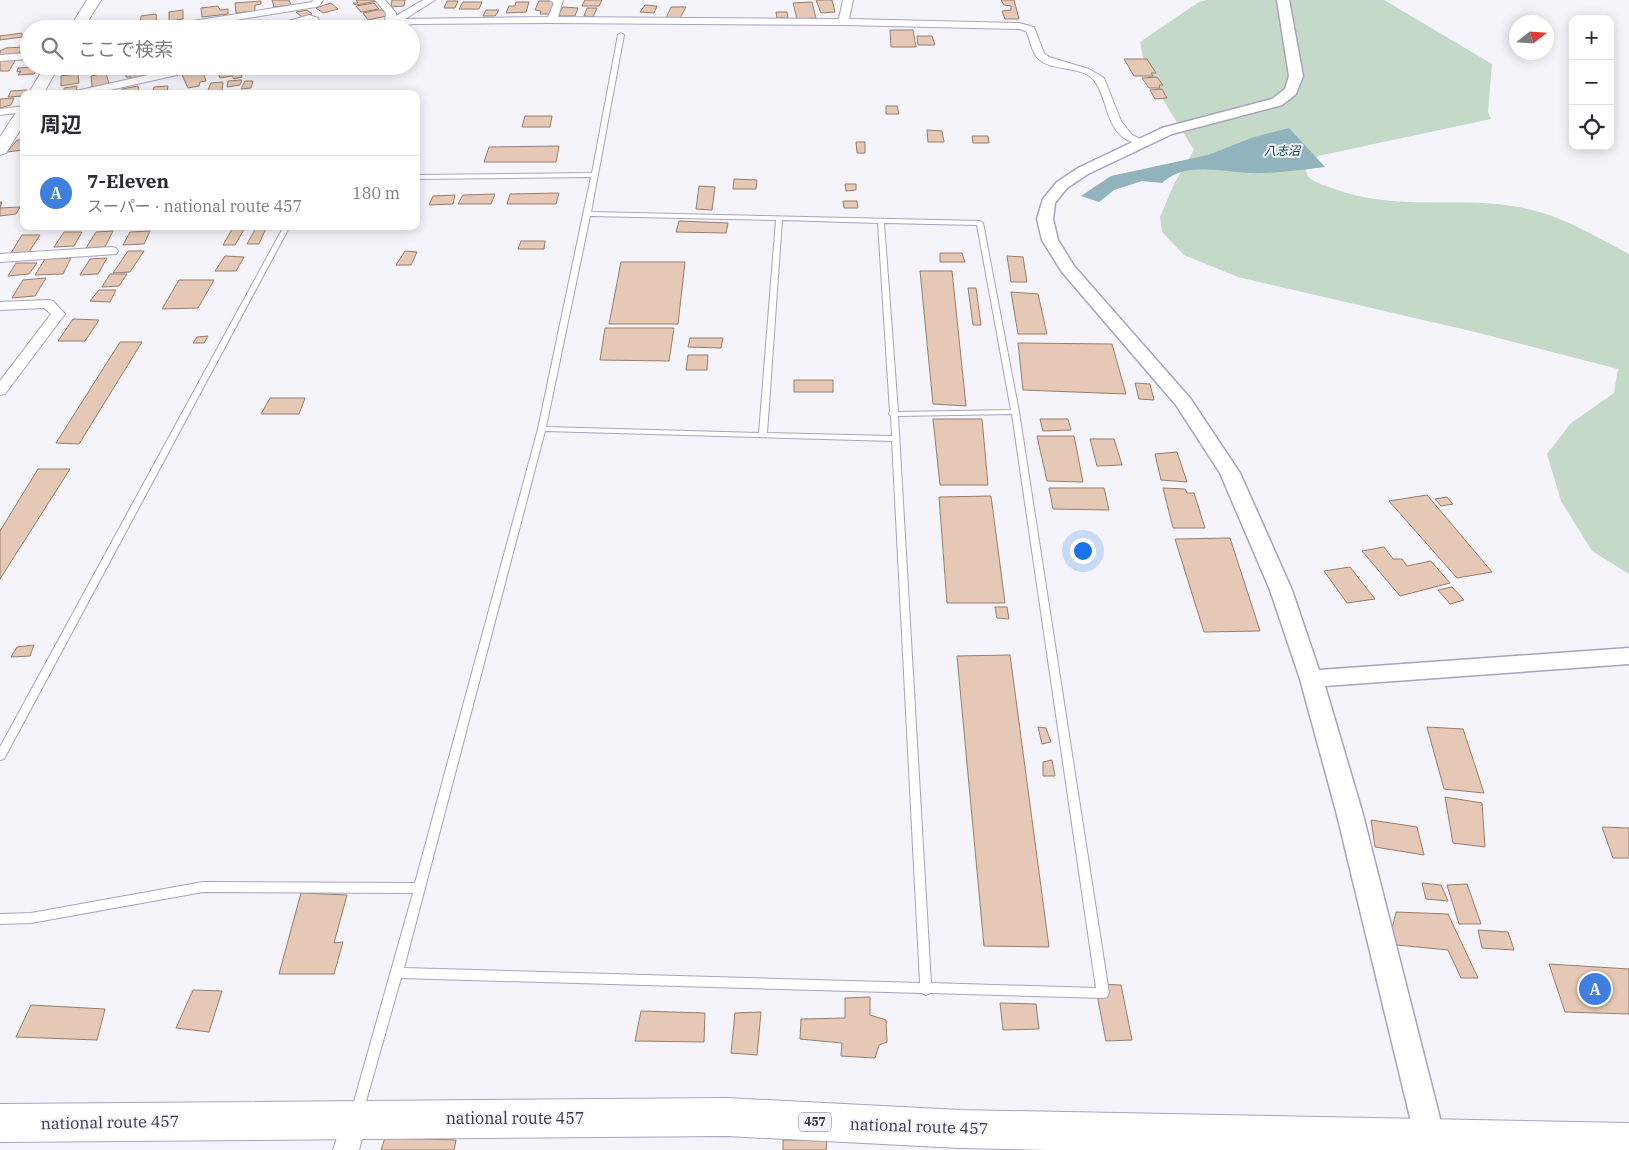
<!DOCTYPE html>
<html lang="ja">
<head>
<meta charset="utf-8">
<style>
  body { margin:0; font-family:"IBM Plex Serif","Noto Sans JP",serif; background:#f2f2f3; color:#2b2b33 }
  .controls { position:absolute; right:15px; top:15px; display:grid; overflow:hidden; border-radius:10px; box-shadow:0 2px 12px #0003 }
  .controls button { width:45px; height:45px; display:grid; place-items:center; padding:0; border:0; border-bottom:1px solid #e1e1e2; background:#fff; color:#2b2b33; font:25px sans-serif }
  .compass { position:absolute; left:1509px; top:15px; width:45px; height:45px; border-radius:50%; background:#fff; box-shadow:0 2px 12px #0003; rotate:73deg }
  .you { position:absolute; left:1082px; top:550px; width:18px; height:18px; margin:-12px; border:4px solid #fff; border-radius:50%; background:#1a73e8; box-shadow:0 0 0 8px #1a73e833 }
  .badge { display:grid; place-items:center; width:32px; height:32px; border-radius:50%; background:#db2777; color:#fff; font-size:16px; font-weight:700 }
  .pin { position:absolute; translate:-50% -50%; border:2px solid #fff; box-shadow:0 1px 5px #0006 }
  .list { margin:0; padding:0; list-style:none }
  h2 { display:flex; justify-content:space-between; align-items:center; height:65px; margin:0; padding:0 20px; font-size:21px }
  h2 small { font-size:16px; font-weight:400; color:#7c7c81 }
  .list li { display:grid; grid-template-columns:32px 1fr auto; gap:15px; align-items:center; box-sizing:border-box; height:75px; padding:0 20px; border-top:1px solid #e1e1e2 }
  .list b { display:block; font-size:19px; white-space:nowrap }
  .list p { margin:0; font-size:16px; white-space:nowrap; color:#7c7c81 }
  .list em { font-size:16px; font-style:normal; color:#7c7c81 }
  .icon { flex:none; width:28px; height:28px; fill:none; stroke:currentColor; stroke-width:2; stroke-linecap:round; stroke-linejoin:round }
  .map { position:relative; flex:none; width:1629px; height:1150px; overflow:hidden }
  .search { position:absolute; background:#fff; box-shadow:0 2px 12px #0003; left:20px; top:20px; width:400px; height:55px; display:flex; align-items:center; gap:12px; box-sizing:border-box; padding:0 18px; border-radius:28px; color:#7c7c81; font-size:19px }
  .panel { position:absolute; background:#fff; box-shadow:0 2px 12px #0003; left:20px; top:90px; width:400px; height:140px; border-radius:10px }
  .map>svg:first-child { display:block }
</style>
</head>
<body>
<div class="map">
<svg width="1629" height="1150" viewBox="0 0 1629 1150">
  <rect width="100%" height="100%" fill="#f5f4fb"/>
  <!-- green -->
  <path fill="#c4d9c8" d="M1207,0h177l108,64 -4,48 3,7 -173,37 -13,9c1,3 1,8 3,11 6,7 16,9 24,12 67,26 133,5 200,22 34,8 66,28 97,44v320l-37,-23 -31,-50 -14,-47 24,-31 43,-30 4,-24 -143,-37 -237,-55 -54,-22 -22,-23 -2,-15 14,-33 20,-34 -48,-78 -6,-30 59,-40z"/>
  <!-- water -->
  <path fill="#90b3be" d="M1289,128l36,39c-26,3 -52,7 -78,6 -28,-2 -62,-11 -85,10l-20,-2 -28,9 -15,12 -18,-6 30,-20 97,-21 46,-18z"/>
  <!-- building -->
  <path fill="#e5c9b6" stroke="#997d69" d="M272,0h17l2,5 -17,2z
    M356,0h20l1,1 -21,4 -3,-2h5z
    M392,0h13l-1,6 -13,1z
    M585,0h17l-3,6h-17z
    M816,0h16l3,12 -14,1z
    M1001,0h13l5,19h-14l-3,-8 9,-1v-4l-7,-1z
    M261,1v3l-6,1v6l-19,2 -1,-10z
    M447,1h11l-3,7h-11z
    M539,1h16l-5,13h-10l1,-3 -6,-1z
    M463,2h19l-3,7h-20z
    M516,2h13l-3,10 -20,1 3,-7h6z
    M812,2l4,16 -19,1 -4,-16z
    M331,3l7,6 -15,4 -7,-5z
    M374,3l5,6 -18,3 -5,-6z
    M645,5l12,1 -3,7 -14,-1z
    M218,6l2,4 8,-1v5l-26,3 -1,-9z
    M563,7l15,1 -3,8h-17z
    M671,7h15l-6,11h-14z
    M587,8h10l-4,9 -9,-1z
    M183,10v9l-14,2v-9z
    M307,10l5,4 -10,3 -6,-5z
    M377,10h7l3,6 -19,4 -5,-7z
    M486,10h13l-4,6h-12z
    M776,12h11l1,6h-11z
    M156,14l1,10 -17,2 1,-10z
    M260,20l6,5 -11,3 -6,-6z
    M307,22l1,5 -12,2 -1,-5z
    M890,30h23l3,17h-25z
    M22,33v4l-22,3v-4z
    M917,36h15l3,9h-17z
    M23,47l-4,6 -19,2v-4l6,-3z
    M16,59l-7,12h-9v-11z
    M1124,59h23l9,14h-5l2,3h-19z
    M61,66h32l-1,5 -32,3z
    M237,66l5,11 -8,2 -2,-3 -12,2 -4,-11z
    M38,67l-4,7 -16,1 3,-4 -4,1 1,-4z
    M141,67v11l-10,2v-3h-5v-4l-13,1 -1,-4z
    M203,71l3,10 -6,1 -1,4 -11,2 -6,-13z
    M106,73l3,11 -17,3 -1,-11z
    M78,74l1,9 -18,3v-10z
    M1157,77l6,8h-4l1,3h-11l-7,-10z
    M242,80l-2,5 -13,2 1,-6z
    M245,81h8l-2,7 -10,1z
    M223,82l-1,9 -15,1 4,-9z
    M77,86l-1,6 -12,2v-6z
    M138,86l1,8h-17v-5z
    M168,86l-1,7 -15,1 2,-7z
    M1162,89l5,9 -12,1 -5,-9z
    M27,90l-4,6 -15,1 3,-6z
    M14,98l-3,7 -11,3v-9z
    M886,106h11l2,8h-13z
    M525,116h27l-2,11h-28z
    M927,130l15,1 2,11h-16z
    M972,136h16l1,7h-16z
    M17,140h7v10l-17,2z
    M856,142h9v11h-8z
    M559,146l-3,16h-72l5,-15z
    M734,179l23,1 -1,9h-23z
    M845,184h11v6l-10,1z
    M699,186l16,1 -3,23 -16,-1z
    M559,193l-3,11h-49l3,-10z
    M495,194l-4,10h-33l5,-9z
    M455,195l-2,9 -24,1 4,-9z
    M843,201h14l1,7h-14z
    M0,202h2l-2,6 20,-1 -4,7 -16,2z
    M679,221l49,2 -2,10 -50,-1z
    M234,226h12l-11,19h-12z
    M257,226h10l-8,18h-12z
    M113,231l-8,16 -19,1 10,-16z
    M150,231l-6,13 -21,1 7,-13z
    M64,232h18l-8,14 -20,1z
    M22,235h18l-11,17 -18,1z
    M521,241h24l-1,8h-26z
    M128,251h16l-14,21 -17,1z
    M405,251l12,1 -6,13h-15z
    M940,253h22l3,9h-25z
    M225,256l19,1 -8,14h-21z
    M1007,256l16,1 4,25h-16z
    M71,258l-8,16 -28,1 10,-16z
    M107,258l-9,16 -18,1 10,-16z
    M621,262h64l-7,62h-69z
    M16,263h21l-8,11 -21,2z
    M920,271h32l14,135 -33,-2z
    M110,274h17l-8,12 -17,1z
    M46,278l-11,18 -23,2 11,-18z
    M179,280h35l-16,28 -36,1z
    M968,288h8l5,37h-8z
    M99,290h17l-6,12 -20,-1z
    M1011,292l27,2 9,40h-29z
    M73,319l26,1 -14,21h-27z
    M605,328h69l-5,33 -69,-1z
    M208,336l-4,7h-11l4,-6z
    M690,338h33l-2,10 -33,-1z
    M120,342h22l-63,102 -23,-1z
    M1018,343l94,1 14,50 -103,-4z
    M688,355h20l-1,15h-21z
    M794,380h39v12h-39z
    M1135,383l15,1 4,16 -15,-1z
    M270,398h35l-6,16h-38z
    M933,419h49l6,66h-48z
    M1040,419h28l3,11 -28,1z
    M1037,436h37l9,46 -36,-1z
    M1090,439h24l8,26 -25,1z
    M1177,452l10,30 -26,-2 -6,-26z
    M38,469h32l-70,110v-48z
    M1049,488h55l5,22 -56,-1z
    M1163,488l22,1 2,4h7l11,35h-32z
    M1427,495l65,77 -35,6 -68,-77z
    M991,496l14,107h-58l-8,-106z
    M1447,497l6,7 -12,2 -6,-7z
    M1230,538l30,93 -56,1 -29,-93z
    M1384,547l9,12h9l5,7 24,-5 19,22 -50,13 -38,-45z
    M1350,567l25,32 -28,4 -23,-32z
    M1452,587l12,13 -14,4 -12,-14z
    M995,607h12l2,12 -12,-1z
    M34,645l-4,11 -19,1 6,-10z
    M1010,655l39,292 -65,-1 -27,-290z
    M1038,727l8,1 5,14 -9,2z
    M1427,727l36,2 21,64 -40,-4z
    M1052,760l3,16h-12v-14z
    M1445,797l37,6 3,44 -32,-4z
    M1371,820l46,7 7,28 -49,-8z
    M1602,827l27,1v30h-16z
    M1422,883l19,2 7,16 -22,-2z
    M1467,884l14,40h-22l-12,-39z
    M301,893l46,2 -13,48 9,-1 -9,32h-55z
    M1396,912l52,2 30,64h-17l-13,-28 -51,-5 -5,-16z
    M1478,930l30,2 6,18 -32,-2z
    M1549,964l80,5v45l-64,-2z
    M1095,984l26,1 11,55 -26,1z
    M193,990l29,1 -13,41 -33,-4z
    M870,997v18l16,5 1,22 -8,3 -4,13 -34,-2 1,-13 -42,-4 1,-20 44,-1v-20z
    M1000,1003l36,1 3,25 -36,1z
    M31,1005l74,4 -8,31 -81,-3z
    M641,1011l64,2 -1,29 -69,-1z
    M761,1012l-4,43 -26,-2 4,-40z
    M385,1138l71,2 -2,10h-73z
    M783,1140h44l-1,10h-43z"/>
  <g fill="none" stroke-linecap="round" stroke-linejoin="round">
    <defs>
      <path id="service" d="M621,33l3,2 -33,177 389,9 3,2 36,189 90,581 -2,4 -4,1 -173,-5 -4,2 -4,-2 -521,-15 -38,134 -2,4 -4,2 -4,-2 -2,-4 62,-219 -210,-1 -172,31 -31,1v-10l31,-1 172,-31 212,1 123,-454 53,-252 -175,2v-4l176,-2 26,-138zM590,216l186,4 -17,213 -213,-6zM782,220l96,3 12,189 -1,2 2,2 1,20 -125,-3zM884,223l93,2 34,185 -113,2zM1012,414l84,574 -165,-5 -33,-567zM545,431l347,10 28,542 -516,-15z
        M284,226h6l-286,533 -4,1v-13z"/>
      <path id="minor" d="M313,0h10l-4,6 -3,1 -135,22h-25l5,-3 151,-24z
        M375,0h10l11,13v3l27,-16h12l-30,19 143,-2 6,-14 -5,-3h14l-5,17 281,2 4,-19h10l-4,19 170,4 15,4 10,26 5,4 40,12 15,9 17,43 11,14 15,7 -6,3c-36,-8 -30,-37 -45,-62 -12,-20 -47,-9 -60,-27 -5,-7 -6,-17 -10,-25l-7,-2 -176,-4 -295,-2 -134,1 -37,5h-21l29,-8 1,-8z
        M309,15l9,3 4,11h-10l-4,-8 -29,8h-18z
        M29,53v6l-29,2v-6z
        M188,66h21l-5,3 -112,25h-21l5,-3z
        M24,106v6l-24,3v-6z
        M111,247l5,1 2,3 -2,3 -116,8v-8z
        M48,300l5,1 12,13 -60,80 -5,1v-14l51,-67 -7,-6 -44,2v-8z
        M355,1107l9,3 3,9 -8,31h-26l13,-40z"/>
      <path id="tertiary" d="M1277,0h12l14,76 -7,18 -14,11 -110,29 -84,40 -21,14 -12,15 -2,16 5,21 16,26 116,132 50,75 52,117 27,80 310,-22v16l-304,22 37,125 83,327 -4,11h-22l-4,-11 -79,-327 -36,-132 -30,-89 -50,-117 -44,-68 -114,-133 -20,-32 -5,-21 6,-20 14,-17 21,-14 84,-40 110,-29 13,-10 4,-13z"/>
      <path id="secondary" d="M87,0h14l-18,29h-14z
        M45,66h14l-16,28h-15z
        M24,107v17l-18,29 -6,2v-18l19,-29z"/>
      <path id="trunk" d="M727,1098l233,12 669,13v27h-578l-91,-2 -233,-12 -727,6v-38z"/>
    </defs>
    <!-- service casing -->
    <use href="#service" stroke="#a9a2c1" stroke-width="2"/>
    <!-- minor casing -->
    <use href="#minor" stroke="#a9a2c1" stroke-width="2"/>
    <!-- tertiary casing -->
    <use href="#tertiary" stroke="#a9a2c1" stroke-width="3"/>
    <!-- secondary casing -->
    <use href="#secondary" stroke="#a9a2c1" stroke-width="2"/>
    <!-- trunk casing -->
    <use href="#trunk" stroke="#a9a2c1" stroke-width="2"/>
    <!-- service -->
    <use href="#service" fill="#fff" fill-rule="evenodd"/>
    <!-- minor -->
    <use href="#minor" fill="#fff" fill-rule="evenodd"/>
    <!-- tertiary -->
    <use href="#tertiary" fill="#fff" fill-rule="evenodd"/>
    <!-- secondary -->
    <use href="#secondary" fill="#fff" fill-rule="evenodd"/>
    <!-- trunk -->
    <use href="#trunk" fill="#fff" fill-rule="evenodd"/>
  </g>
  <g text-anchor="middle" stroke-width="4" stroke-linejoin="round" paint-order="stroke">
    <!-- far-water labels -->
    <g font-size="12" font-style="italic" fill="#013845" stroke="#f5f4fb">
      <text x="1282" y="155">八志沼</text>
    </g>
    <!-- shield labels -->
    <rect fill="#f5f4fb" stroke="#73707c" stroke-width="1" x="799" y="1112.5" width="32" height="19" rx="4"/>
    <g font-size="12" font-weight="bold" fill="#3b3845">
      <text x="815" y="1126">457</text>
    </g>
    <!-- near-street labels -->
    <g font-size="16" fill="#3b3845" stroke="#f5f4fb">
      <text x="515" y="1124">national route 457</text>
      <text transform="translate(110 1122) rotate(-1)" y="6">national route 457</text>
      <text transform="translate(919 1126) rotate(2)" y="6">national route 457</text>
    </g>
  </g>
</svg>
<div class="controls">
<button>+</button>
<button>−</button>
<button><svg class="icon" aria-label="locate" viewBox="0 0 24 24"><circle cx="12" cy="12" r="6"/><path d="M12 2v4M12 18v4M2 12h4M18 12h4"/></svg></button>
</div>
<svg class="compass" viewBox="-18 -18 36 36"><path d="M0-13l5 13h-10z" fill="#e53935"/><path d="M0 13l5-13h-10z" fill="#7c7c81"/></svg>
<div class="you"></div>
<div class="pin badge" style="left:1595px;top:989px;background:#3f7fe0">A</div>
<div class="search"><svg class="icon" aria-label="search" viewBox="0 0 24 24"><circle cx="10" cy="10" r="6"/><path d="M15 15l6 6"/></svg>ここで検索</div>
<section class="panel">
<h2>周辺<small></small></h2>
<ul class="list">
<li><span class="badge" style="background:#3f7fe0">A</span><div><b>7-Eleven</b><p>スーパー · national route 457</p></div><em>180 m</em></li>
</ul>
</section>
</div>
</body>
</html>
